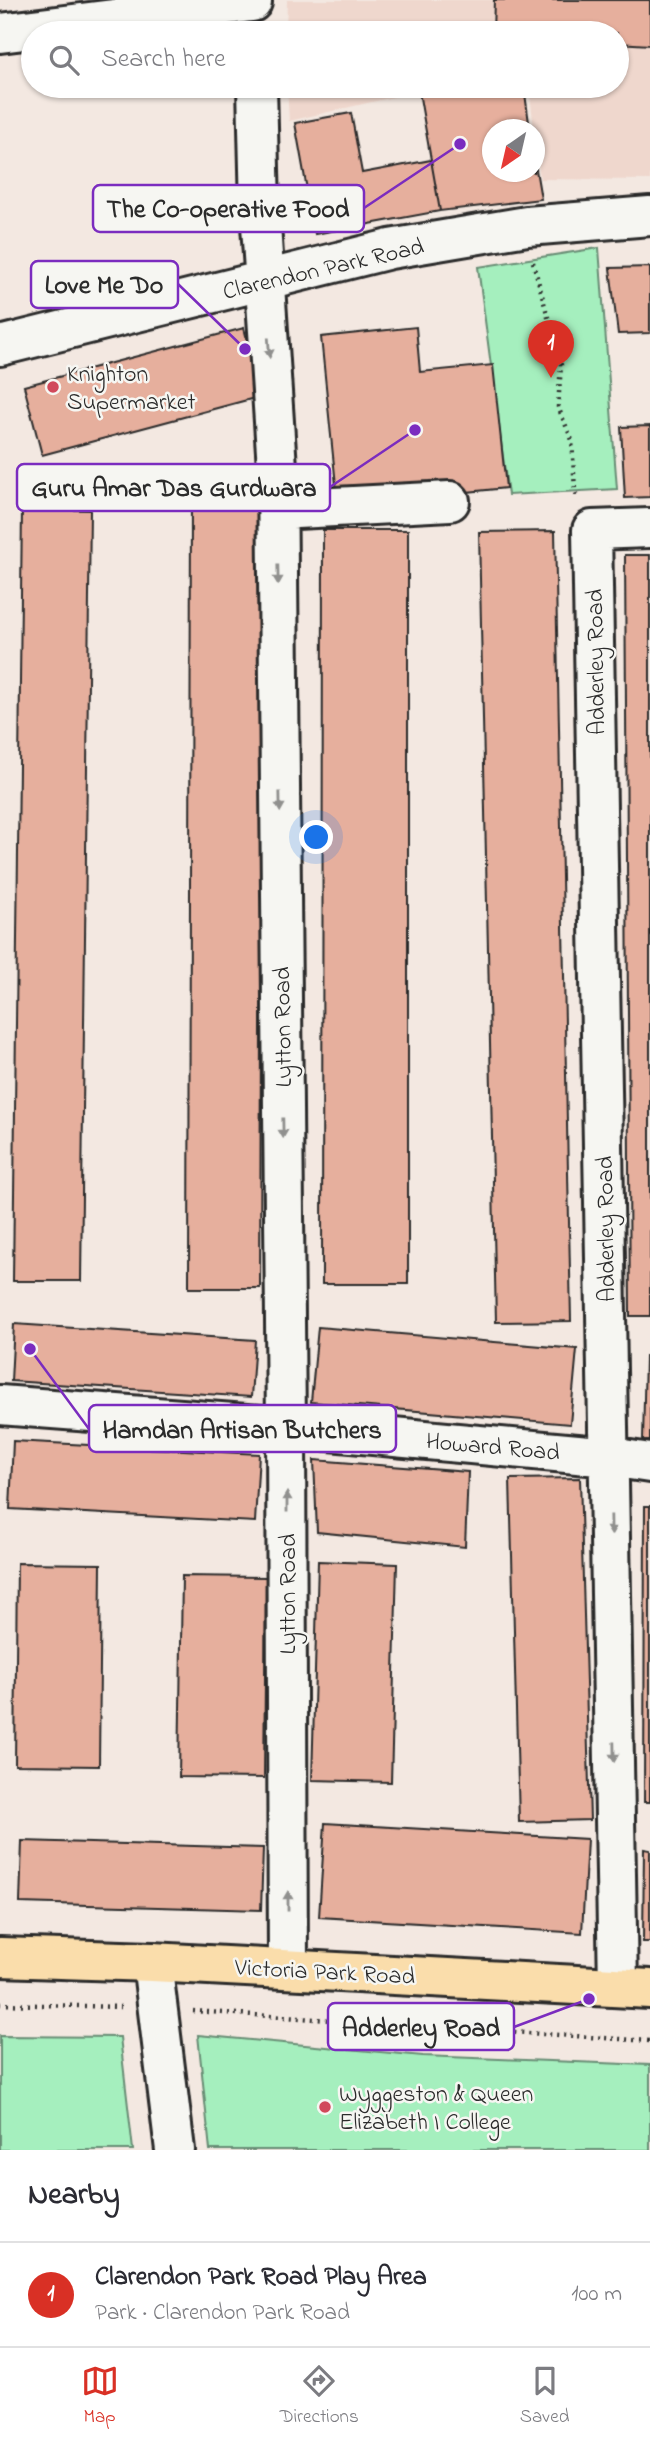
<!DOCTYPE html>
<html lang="en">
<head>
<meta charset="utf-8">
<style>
  body { margin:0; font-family:"Indie Flower",sans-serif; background:#f2f2f3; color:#2b2b33 }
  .compass { position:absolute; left:482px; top:119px; width:63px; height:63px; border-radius:50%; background:#fff; box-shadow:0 2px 5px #0004; rotate:214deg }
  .you { position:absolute; left:317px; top:838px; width:24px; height:24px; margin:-18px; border:5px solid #fff; border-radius:50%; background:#1a73e8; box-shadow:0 0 0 10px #1a73e833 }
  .badge { display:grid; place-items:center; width:46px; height:46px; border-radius:50%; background:#d93025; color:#fff; font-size:23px; font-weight:700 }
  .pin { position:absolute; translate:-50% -58px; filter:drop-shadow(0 2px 4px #0008) }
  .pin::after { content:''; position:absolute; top:37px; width:24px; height:21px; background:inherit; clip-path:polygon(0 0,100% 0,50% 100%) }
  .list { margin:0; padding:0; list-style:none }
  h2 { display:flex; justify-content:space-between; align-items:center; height:91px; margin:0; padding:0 28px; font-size:30px }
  h2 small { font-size:23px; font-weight:400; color:#7c7c81 }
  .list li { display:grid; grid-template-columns:46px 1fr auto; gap:21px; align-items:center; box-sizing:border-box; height:105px; padding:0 28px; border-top:2px solid #e1e1e2 }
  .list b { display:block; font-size:26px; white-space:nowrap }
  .list p { margin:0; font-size:23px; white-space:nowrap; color:#7c7c81 }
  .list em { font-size:23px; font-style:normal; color:#7c7c81 }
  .icon { flex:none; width:38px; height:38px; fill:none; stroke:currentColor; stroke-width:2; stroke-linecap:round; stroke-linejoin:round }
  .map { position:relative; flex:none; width:650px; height:2150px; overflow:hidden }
  .search { position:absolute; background:#fff; box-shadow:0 2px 5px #0004; left:21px; right:21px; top:21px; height:77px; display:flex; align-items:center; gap:18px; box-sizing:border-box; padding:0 24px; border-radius:38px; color:#7c7c81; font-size:26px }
  .sheet { height:196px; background:#fff }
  nav { display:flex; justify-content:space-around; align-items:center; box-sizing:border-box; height:98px; border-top:2px solid #e1e1e2; background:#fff; font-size:19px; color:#7c7c81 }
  nav a { display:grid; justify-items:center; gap:4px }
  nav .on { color:#d93025 }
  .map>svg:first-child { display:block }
</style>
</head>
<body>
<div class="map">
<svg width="650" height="2150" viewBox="0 0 650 2150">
  <rect width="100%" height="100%" fill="#f3e8e1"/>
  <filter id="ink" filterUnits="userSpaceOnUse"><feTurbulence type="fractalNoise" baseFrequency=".0143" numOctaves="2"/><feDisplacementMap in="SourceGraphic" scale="14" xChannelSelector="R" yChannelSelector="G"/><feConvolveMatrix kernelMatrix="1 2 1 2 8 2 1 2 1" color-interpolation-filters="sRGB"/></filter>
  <g filter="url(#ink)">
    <!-- built -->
    <path fill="#efd7cd" d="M287,0h363v180l-110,-1 -11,-93h88v-53h-331z
      M287,86h173l-49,7 -122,28z"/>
    <!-- green -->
    <path fill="#a5efbe" stroke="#688d74" stroke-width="2" d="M599,248l18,241 -109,6 -30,-228z
      M198,2035l225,21 227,9v85h-440z
      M0,2036l120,1 13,113h-133z"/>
    <!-- building -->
    <path fill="#e6af9d" stroke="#2b2b2b" stroke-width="2" d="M494,0h156v45l-33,-2v-10h-124z
      M482,86h42l6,44h-38v42h42v-14l7,41 -101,12 -21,-119z
      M351,113l11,60 69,-13 9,51 -125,23 -20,-111z
      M650,267v66l-32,1 -8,-66z
      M416,327l4,45 73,-7 13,123 -168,17 -17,-168z
      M244,328l18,68 -220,59 -18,-69z
      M650,426v71l-25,1 -4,-71z
      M191,495h72l-3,793h-71z
      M22,509l68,1 -9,771h-68z
      M323,530h85v754h-86z
      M555,531l16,790 -75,1 -17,-790z
      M625,555h25v761h-20z
      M14,1324l241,16 -4,57 -240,-16z
      M318,1327l259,22 -7,75 -259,-22z
      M645,1356h5v85h-7z
      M13,1441l246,13 -4,68 -245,-13z
      M314,1460l154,12 -3,75 -148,-15z
      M580,1478l10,342 -71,2 -9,-343z
      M645,1506h5v296h-6z
      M318,1561l79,3 -6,218 -79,-2z
      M17,1563l84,1 -2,202 -84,-1z
      M182,1576l84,1 -2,201 -85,-1z
      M325,1823l262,16 -5,94 -263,-16z
      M22,1841l241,7 -2,62 -241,-7z
      M644,1849l6,1v92h-7z"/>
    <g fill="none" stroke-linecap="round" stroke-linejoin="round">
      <defs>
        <path id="minor" d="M0,33l252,-31
          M257,86l3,124 17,257 9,960 2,542
          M0,346l390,-97 137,-23 123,-10
          M277,510l173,-9
          M0,1405l286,22 324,30 40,6
          M152,1962l23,188
          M618,1986l-26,-1456 58,-2"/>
        <path id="major" d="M0,1957l152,5 498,27"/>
      </defs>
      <!-- minor casing -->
      <use href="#minor" stroke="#2b2b2b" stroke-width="44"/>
      <!-- major casing -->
      <use href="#major" stroke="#2b2b2b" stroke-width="44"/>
      <!-- path -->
      <path stroke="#2b2b2b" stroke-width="4.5" stroke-dasharray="2 5" stroke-linecap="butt" d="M533,262l28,103 -3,42 14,33 3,51 3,7
        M0,2004l122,3
        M193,2011l457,30"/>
      <!-- minor -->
      <use href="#minor" stroke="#f6f6f2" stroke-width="38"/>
      <!-- major -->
      <use href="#major" stroke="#faddab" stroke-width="38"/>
    </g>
    <!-- one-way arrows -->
    <defs><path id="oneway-solid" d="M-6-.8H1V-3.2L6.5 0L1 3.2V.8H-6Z" transform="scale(1.75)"/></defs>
    <g fill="#90908e">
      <use href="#oneway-solid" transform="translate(269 348) rotate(86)"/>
      <use href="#oneway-solid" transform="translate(278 575) rotate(89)"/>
      <use href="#oneway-solid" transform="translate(280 802) rotate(89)"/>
      <use href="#oneway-solid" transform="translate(283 1128) rotate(89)"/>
      <use href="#oneway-solid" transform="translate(287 1502) rotate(-90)"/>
      <use href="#oneway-solid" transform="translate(611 1525) rotate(89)"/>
      <use href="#oneway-solid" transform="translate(614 1752) rotate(89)"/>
      <use href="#oneway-solid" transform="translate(288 1901) rotate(-90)"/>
    </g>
  </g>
  <!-- markers -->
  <g fill="#d1495b" stroke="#f6f6f2" stroke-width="2.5">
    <circle cx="53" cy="387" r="7"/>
    <circle cx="325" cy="2107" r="7"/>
  </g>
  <g text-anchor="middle" stroke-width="5" stroke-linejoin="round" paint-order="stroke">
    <!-- street labels -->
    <g font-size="24" fill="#2b2b2b" stroke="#f6f6f2">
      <text transform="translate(323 268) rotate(-13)" y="8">Clarendon Park Road</text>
      <text transform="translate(595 662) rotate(-91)" y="8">Adderley Road</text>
      <text transform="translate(282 1027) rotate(-91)" y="8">Lytton Road</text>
      <text transform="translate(605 1229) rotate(-91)" y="8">Adderley Road</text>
      <text transform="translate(493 1446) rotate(5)" y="8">Howard Road</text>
      <text transform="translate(287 1594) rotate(-90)" y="8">Lytton Road</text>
      <text transform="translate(325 1971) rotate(3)" y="8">Victoria Park Road</text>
    </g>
    <!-- poi labels -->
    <g font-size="24" fill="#2b2b2b" stroke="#f6f6f2" text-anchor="start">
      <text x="67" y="381">Knighton<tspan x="67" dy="28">Supermarket</tspan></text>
      <text x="339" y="2101">Wyggeston &amp; Queen<tspan x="339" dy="28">Elizabeth I College</tspan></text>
    </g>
  </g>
  <!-- callouts -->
  <path fill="none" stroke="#7b2cbf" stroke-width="2.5" d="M460 144L364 208M245 349L178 284M415 430L330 487M30 1349L89 1429M589 1999L514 2027"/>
  <g fill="#7b2cbf" stroke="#f6f6f2" stroke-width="2.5">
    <circle cx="460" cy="144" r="7"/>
    <circle cx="245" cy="349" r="7"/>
    <circle cx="415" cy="430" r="7"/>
    <circle cx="30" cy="1349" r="7"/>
    <circle cx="589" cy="1999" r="7"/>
  </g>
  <g fill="#f6f6f2" stroke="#7b2cbf" stroke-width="2.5">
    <rect x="93" y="185" width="271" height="47" rx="7"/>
    <rect x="31" y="261" width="147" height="47" rx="7"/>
    <rect x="17" y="464" width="313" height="47" rx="7"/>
    <rect x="89" y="1405" width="307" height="47" rx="7"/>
    <rect x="328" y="2003" width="186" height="47" rx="7"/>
  </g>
  <g font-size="26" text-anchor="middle" font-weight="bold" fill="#2b2b2b">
    <text x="228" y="217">The Co-operative Food</text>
    <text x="104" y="293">Love Me Do</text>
    <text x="174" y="496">Guru Amar Das Gurdwara</text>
    <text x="242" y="1438">Hamdan Artisan Butchers</text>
    <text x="421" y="2036">Adderley Road</text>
  </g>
</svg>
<svg class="compass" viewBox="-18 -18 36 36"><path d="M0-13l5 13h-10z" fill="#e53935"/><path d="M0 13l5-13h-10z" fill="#7c7c81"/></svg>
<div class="you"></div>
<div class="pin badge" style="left:551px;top:378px">1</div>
<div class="search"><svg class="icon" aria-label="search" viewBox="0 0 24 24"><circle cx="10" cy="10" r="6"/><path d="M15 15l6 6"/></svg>Search here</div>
</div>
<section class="sheet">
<h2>Nearby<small></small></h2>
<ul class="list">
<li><span class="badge">1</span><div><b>Clarendon Park Road Play Area</b><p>Park · Clarendon Park Road</p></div><em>100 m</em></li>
</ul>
</section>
<nav>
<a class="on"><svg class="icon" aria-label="map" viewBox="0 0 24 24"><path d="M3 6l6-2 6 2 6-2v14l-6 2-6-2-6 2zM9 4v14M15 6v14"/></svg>Map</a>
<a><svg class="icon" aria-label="directions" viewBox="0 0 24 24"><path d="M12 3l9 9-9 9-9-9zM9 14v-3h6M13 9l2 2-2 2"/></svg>Directions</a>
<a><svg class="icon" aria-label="saved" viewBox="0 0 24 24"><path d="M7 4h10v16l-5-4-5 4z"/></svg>Saved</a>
</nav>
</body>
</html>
